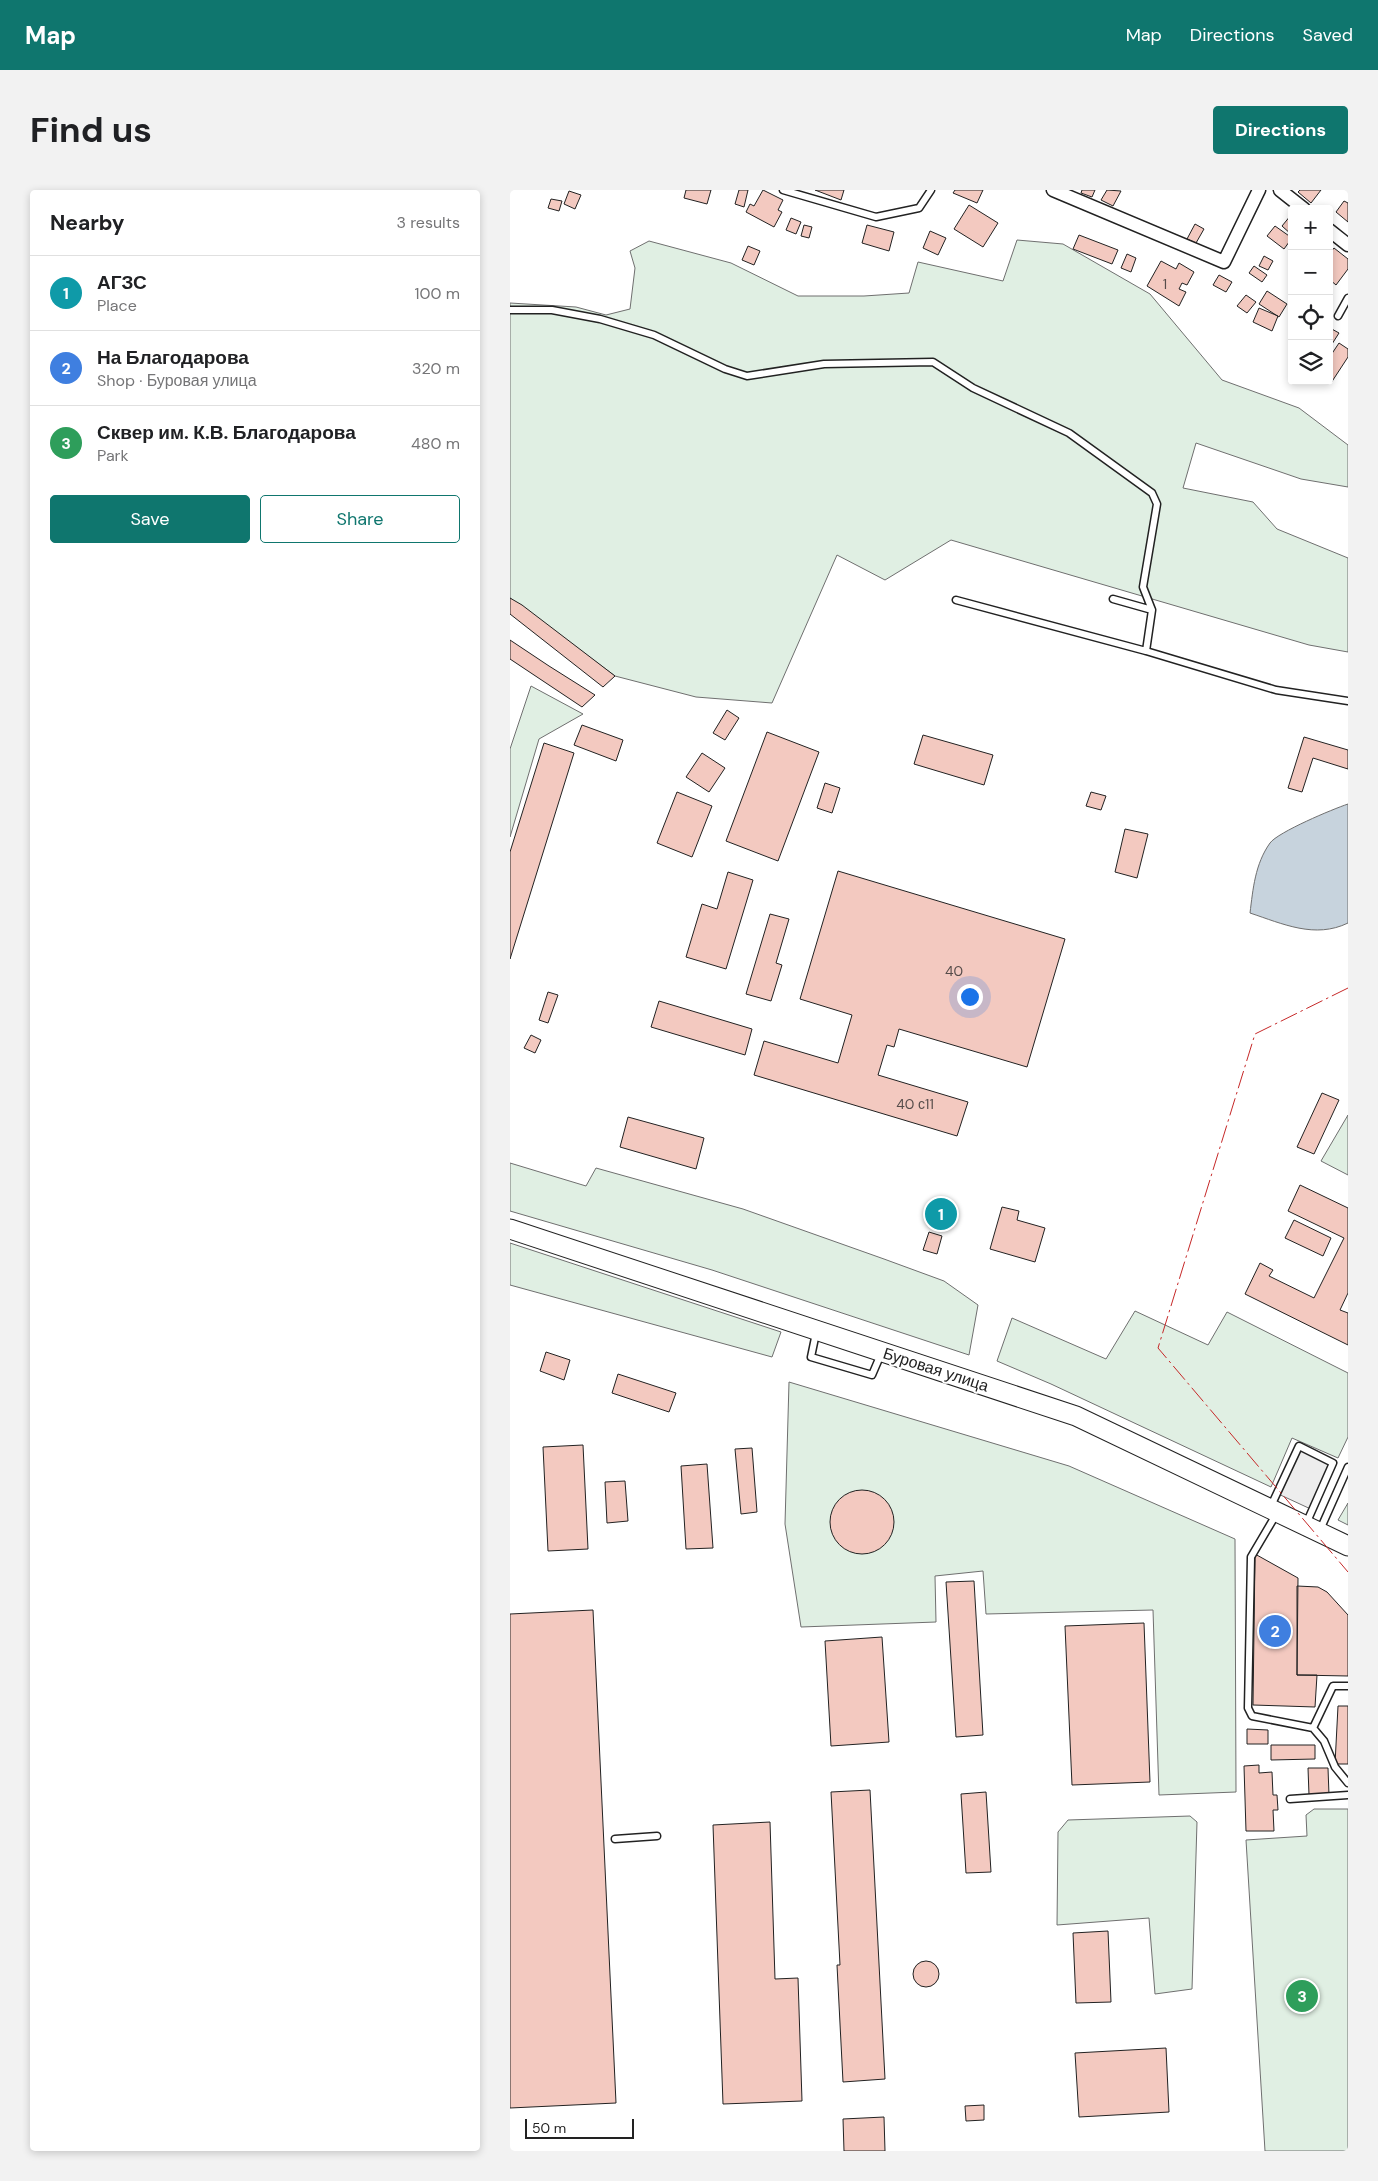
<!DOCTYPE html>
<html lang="en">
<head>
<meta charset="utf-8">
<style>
  body { margin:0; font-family:"DM Sans",sans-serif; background:#f2f2f2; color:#202124 }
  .controls { position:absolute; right:15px; top:15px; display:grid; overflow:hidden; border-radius:5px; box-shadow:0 2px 8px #0003 }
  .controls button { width:45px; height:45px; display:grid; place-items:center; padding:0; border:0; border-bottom:1px solid #e0e0e0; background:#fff; color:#202124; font:25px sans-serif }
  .scale { position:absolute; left:15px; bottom:12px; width:109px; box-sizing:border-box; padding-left:5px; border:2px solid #222; border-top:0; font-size:14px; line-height:18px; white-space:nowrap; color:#222; -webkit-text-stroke:4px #fff; paint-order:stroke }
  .you { position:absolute; left:459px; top:806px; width:18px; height:18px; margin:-12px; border:4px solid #fff; border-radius:50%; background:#1a73e8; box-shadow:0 0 0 8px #1a73e833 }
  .badge { display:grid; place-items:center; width:32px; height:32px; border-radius:50%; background:#0f766e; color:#fff; font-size:16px; font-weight:700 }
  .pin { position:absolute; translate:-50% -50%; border:2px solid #fff; box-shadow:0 1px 5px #0006 }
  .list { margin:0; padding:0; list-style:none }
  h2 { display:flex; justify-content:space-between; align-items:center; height:65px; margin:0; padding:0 20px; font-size:21px }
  h2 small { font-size:16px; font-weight:400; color:#757577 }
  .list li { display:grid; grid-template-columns:32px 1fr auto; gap:15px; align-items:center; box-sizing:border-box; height:75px; padding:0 20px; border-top:1px solid #e0e0e0 }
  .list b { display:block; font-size:19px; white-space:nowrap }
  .list p { margin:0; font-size:16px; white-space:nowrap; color:#757577 }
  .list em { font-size:16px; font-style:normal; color:#757577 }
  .actions { display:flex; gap:10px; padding:15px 20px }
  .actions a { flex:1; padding:11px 0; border:1px solid #0f766e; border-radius:5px; text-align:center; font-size:18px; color:#0f766e }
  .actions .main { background:#0f766e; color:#fff }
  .icon { flex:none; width:28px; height:28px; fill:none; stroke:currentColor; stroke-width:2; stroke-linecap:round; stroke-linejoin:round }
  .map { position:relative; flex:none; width:838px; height:1961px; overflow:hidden; border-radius:5px }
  header { display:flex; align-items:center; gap:30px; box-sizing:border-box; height:70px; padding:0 25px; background:#0f766e; color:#fff }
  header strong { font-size:24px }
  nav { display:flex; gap:28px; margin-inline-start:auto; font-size:18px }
  .intro { display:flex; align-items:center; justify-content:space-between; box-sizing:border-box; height:120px; padding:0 30px }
  h1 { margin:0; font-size:35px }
  .button { padding:12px 22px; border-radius:5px; background:#0f766e; color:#fff; font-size:18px; font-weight:700 }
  main { display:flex; gap:30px; padding:0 30px }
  aside { flex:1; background:#fff; border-radius:5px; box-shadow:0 2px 8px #0003 }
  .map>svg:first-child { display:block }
</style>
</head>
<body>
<header>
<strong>Map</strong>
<nav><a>Map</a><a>Directions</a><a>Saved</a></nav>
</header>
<div class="intro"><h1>Find us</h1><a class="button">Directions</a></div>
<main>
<aside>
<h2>Nearby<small>3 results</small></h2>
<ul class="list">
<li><span class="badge" style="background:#0f9aa8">1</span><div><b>АГЗС</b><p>Place</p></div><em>100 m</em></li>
<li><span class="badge" style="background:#3f7fe0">2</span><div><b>На Благодарова</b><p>Shop · Буровая улица</p></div><em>320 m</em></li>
<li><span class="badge" style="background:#2e9e5b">3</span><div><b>Сквер им. К.В. Благодарова</b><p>Park</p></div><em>480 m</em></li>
</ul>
<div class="actions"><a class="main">Save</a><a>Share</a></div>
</aside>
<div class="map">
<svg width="838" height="1961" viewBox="0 0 838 1961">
  <rect width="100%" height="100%" fill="#fff"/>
  <!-- green -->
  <path fill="#e0efe3" stroke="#6f6f6f" d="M507,50l46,4 87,50 72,86 77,28 49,37v42l-47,-8 -105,-36 -13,45 70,14 24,27 71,29v94l-39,-7 -358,-105 -66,40 -48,-25 -65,148 -76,-6 -81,-21 -105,-78v-295l66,4 30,8 24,-6 5,-41 -5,-17 19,-10 82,22 67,33h66l45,-3 9,-31 85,19z
    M21,496l52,28 -44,25 -29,98v-88z
    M838,925v60l-27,-14z
    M0,973l76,23 10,-18 147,41 141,50 60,22 34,24 -9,50 -257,-85 -202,-59z
    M0,1053l271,89 -9,25 -262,-72z
    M625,1121l73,34 19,-33 121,61v64l-10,21 -46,-20 -21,49 -220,-103 -54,-23 15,-43 94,41z
    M279,1192l280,84 166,73 1,253 -77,3 -6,-185 -167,4 -3,-43 -48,5 1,46 -135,5 -16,-103z
    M838,1313v22l-10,-5z
    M804,1619h34v342h-83l-19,-311 61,-4 -1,-21z
    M680,1626l7,6 -5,167 -37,5 -6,-76 -92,7 1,-93 10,-12z"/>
  <!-- parking -->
  <path fill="#ededed" stroke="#6f6f6f" d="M787,1253l39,18 -21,50 -41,-19z"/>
  <!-- water -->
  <path fill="#c7d3dd" stroke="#6f6f6f" d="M838,614v119c-33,16 -65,1 -98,-10 3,-24 5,-49 20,-70 8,-11 63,-34 78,-39z"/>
  <!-- building -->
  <path fill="#f3c9c0" stroke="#222" d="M176,0h25l-4,14 -23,-6z
    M229,0h9l-4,17 -9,-3z
    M253,0l20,10 -5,10 4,2 -8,15 -28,-15 4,-8 4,2z
    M305,0h29l-3,10z
    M445,0h28l-6,13 -24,-10z
    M572,0h13l-3,7 -11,-4z
    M597,0l14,1 -8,15 -12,-6z
    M790,0h21l-10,13 -13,-11z
    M59,1l12,4 -6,14 -11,-5z
    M41,9l11,2 -3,10 -11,-3z
    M834,11l4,2v19l-12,-10z
    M459,15l29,18 -15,24 -29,-18z
    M781,25l1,1v19l-10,-9z
    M281,28l10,4 -5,12 -10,-4z
    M685,34l9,5 -8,14 -9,-4z
    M294,35l8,2 -3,11 -8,-2z
    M357,35l27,7 -5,19 -27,-8z
    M765,36l17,12 -8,11 -17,-13z
    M420,41l16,7 -8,17 -15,-7z
    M569,45l39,15 -6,14 -39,-15z
    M238,56l12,5 -6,14 -12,-5z
    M824,58l14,11v10l-12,16 -7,-6v-25z
    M617,64l9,4 -5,14 -10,-4z
    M754,66l9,5 -5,9 -9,-4z
    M651,71l15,8 3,-6 15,9 -7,13 -5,-2 -3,6 7,3 -7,14 -32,-20z
    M744,76l13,9 -5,7 -13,-9z
    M709,85l13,7 -6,10 -13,-7z
    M757,101l20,13 -8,13 -20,-13z
    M736,105l10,7 -9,11 -10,-7z
    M749,118l19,8 -6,15 -19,-9z
    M820,138l9,5 -7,11 -3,-2z
    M829,153l9,6v8l-17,26 -3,-2 1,-23z
    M0,408l12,7 93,71 -12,11 -93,-73z
    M0,450l39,26 46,29 -13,12 -72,-48z
    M217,520l12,8 -14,22 -12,-7z
    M72,535l41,15 -7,21 -42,-16z
    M257,542l52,20 -41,109 -52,-20z
    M413,545l70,20 -9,30 -70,-21z
    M794,547l44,13v19l-35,-11 -11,34 -14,-4z
    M34,553l30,10 -64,206v-107z
    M192,563l23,15 -16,24 -23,-15z
    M315,593l15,5 -8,25 -15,-5z
    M167,602l35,14 -20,51 -35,-14z
    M581,602l15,4 -5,14 -15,-4z
    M615,639l23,5 -11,44 -22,-6z
    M328,681l227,68 -38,128 -128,-38 -5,18 -7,-2 -9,30 90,27 -11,34 -203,-61 10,-34 74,22 14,-48 -52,-16z
    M218,682l25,8 -27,89 -40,-12 16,-53 15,5z
    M260,724l19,5 -13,44 6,2 -11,36 -25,-7z
    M38,802l10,3 -10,28 -9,-3z
    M149,811l93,28 -7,26 -94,-28z
    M21,845l10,5 -6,13 -11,-5z
    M812,903l17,7 -25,54 -17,-7z
    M118,927l76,21 -8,31 -76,-22z
    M790,995l48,23v85l-8,17 8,3v32l-103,-51 15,-31 13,7 -4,6 45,22 30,-60 -56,-27z
    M422,1014l22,6 -4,14 -22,-6z
    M492,1017l17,4 -2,9 28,8 -10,34 -45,-13z
    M784,1030l37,18 -8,18 -38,-18z
    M419,1042l13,4 -5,18 -14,-4z
    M36,1162l24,8 -6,20 -24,-9z
    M108,1184l58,19 -7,19 -57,-19z
    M73,1255l5,104 -40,2 -5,-104z
    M242,1258l5,64 -16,2 -6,-65z
    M197,1274l6,84 -27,1 -5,-83z
    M115,1291l3,40 -21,2 -2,-41z
    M320 1332a32 32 0 1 1 64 0a32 32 0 1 1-64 0Z
    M745,1364l43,24 -1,97h20l-2,32 -62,-2z
    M464,1391l9,154 -27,2 -10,-155z
    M787,1396l21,1 9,5 21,23v61l-51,-1z
    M83,1420l23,493 -106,5v-494z
    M634,1433l6,159 -78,3 -7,-159z
    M372,1447l7,105 -58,4 -6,-105z
    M828,1516h10v58h-13z
    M737,1539l21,1v14h-21z
    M761,1555h44v14l-44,1z
    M749,1575v8l13,-1 1,23h4l1,15h-5l1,21h-28l-2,-65z
    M798,1578h20l1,27h-20z
    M360,1600l15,289 -42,3 -6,-117h3l-9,-173z
    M476,1602l5,80 -25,1 -5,-79z
    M260,1632l5,157 23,-1 4,123 -79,3 -10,-279z
    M598,1741l3,71 -35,1 -3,-70z
    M403 1784a13 13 0 1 1 26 0a13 13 0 1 1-26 0Z
    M656,1858l3,64 -90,5 -4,-64z
    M474,1915v15l-18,1 -1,-15z
    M374,1927l1,34h-41l-1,-32z"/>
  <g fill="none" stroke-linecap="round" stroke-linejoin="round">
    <defs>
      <path id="lane" d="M273,0l93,27 43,-9 12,-18
        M0,120h42l48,9 54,16 71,34 22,7 77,-12 109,-2 40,26 96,45 83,60 5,11 -14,83 9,23 -6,41
        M828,126l10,-18
        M603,409l39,11
        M446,410l190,51 130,39 72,11
        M306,1143l-5,24 61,18 9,-21
        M761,1316l28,-60 34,17 -27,61
        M767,1323l-26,44 -3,151 4,8 61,12 11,13 11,26 13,16
        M810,1340l28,-63
        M803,1538l20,-42h15
        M780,1609l58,-4
        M105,1649l42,-3"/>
      <path id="street" d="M543,0l171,72 35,-72
        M770,0l24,19
        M819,40l19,15"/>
      <path id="secondary" d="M0,1039l566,187 272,130"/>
    </defs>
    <!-- lane casing -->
    <use href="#lane" stroke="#222" stroke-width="9"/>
    <!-- street casing -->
    <use href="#street" stroke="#222" stroke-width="15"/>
    <!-- secondary casing -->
    <use href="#secondary" stroke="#222" stroke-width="21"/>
    <!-- lane -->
    <use href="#lane" stroke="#fff" stroke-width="6"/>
    <!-- street -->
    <use href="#street" stroke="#fff" stroke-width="12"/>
    <!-- secondary -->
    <use href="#secondary" stroke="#fff" stroke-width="19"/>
    <!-- power -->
    <path stroke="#c62828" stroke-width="1" stroke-dasharray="18 4 2.5 4" stroke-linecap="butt" d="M838,798l-93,46 -97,314 190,224"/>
  </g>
  <g text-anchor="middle" stroke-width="4" stroke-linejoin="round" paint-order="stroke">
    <!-- number labels -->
    <g font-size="14" fill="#564c4a">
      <text x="655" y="99">1</text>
      <text x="444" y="786">40</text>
      <text x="405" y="919">40 с11</text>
    </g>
    <!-- street labels -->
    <g font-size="16" fill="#222" stroke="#fff">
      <text transform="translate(426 1179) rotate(18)" y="6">Буровая улица</text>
    </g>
  </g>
</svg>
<div class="controls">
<button>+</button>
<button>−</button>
<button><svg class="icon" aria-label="locate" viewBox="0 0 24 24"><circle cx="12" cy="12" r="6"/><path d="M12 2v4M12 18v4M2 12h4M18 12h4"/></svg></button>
<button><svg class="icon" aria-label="layers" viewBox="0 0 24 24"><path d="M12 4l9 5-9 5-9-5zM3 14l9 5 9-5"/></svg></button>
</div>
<div class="scale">50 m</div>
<div class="you"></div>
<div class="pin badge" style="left:431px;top:1024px;background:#0f9aa8">1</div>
<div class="pin badge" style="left:765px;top:1441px;background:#3f7fe0">2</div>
<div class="pin badge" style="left:792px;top:1806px;background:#2e9e5b">3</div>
</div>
</main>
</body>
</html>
